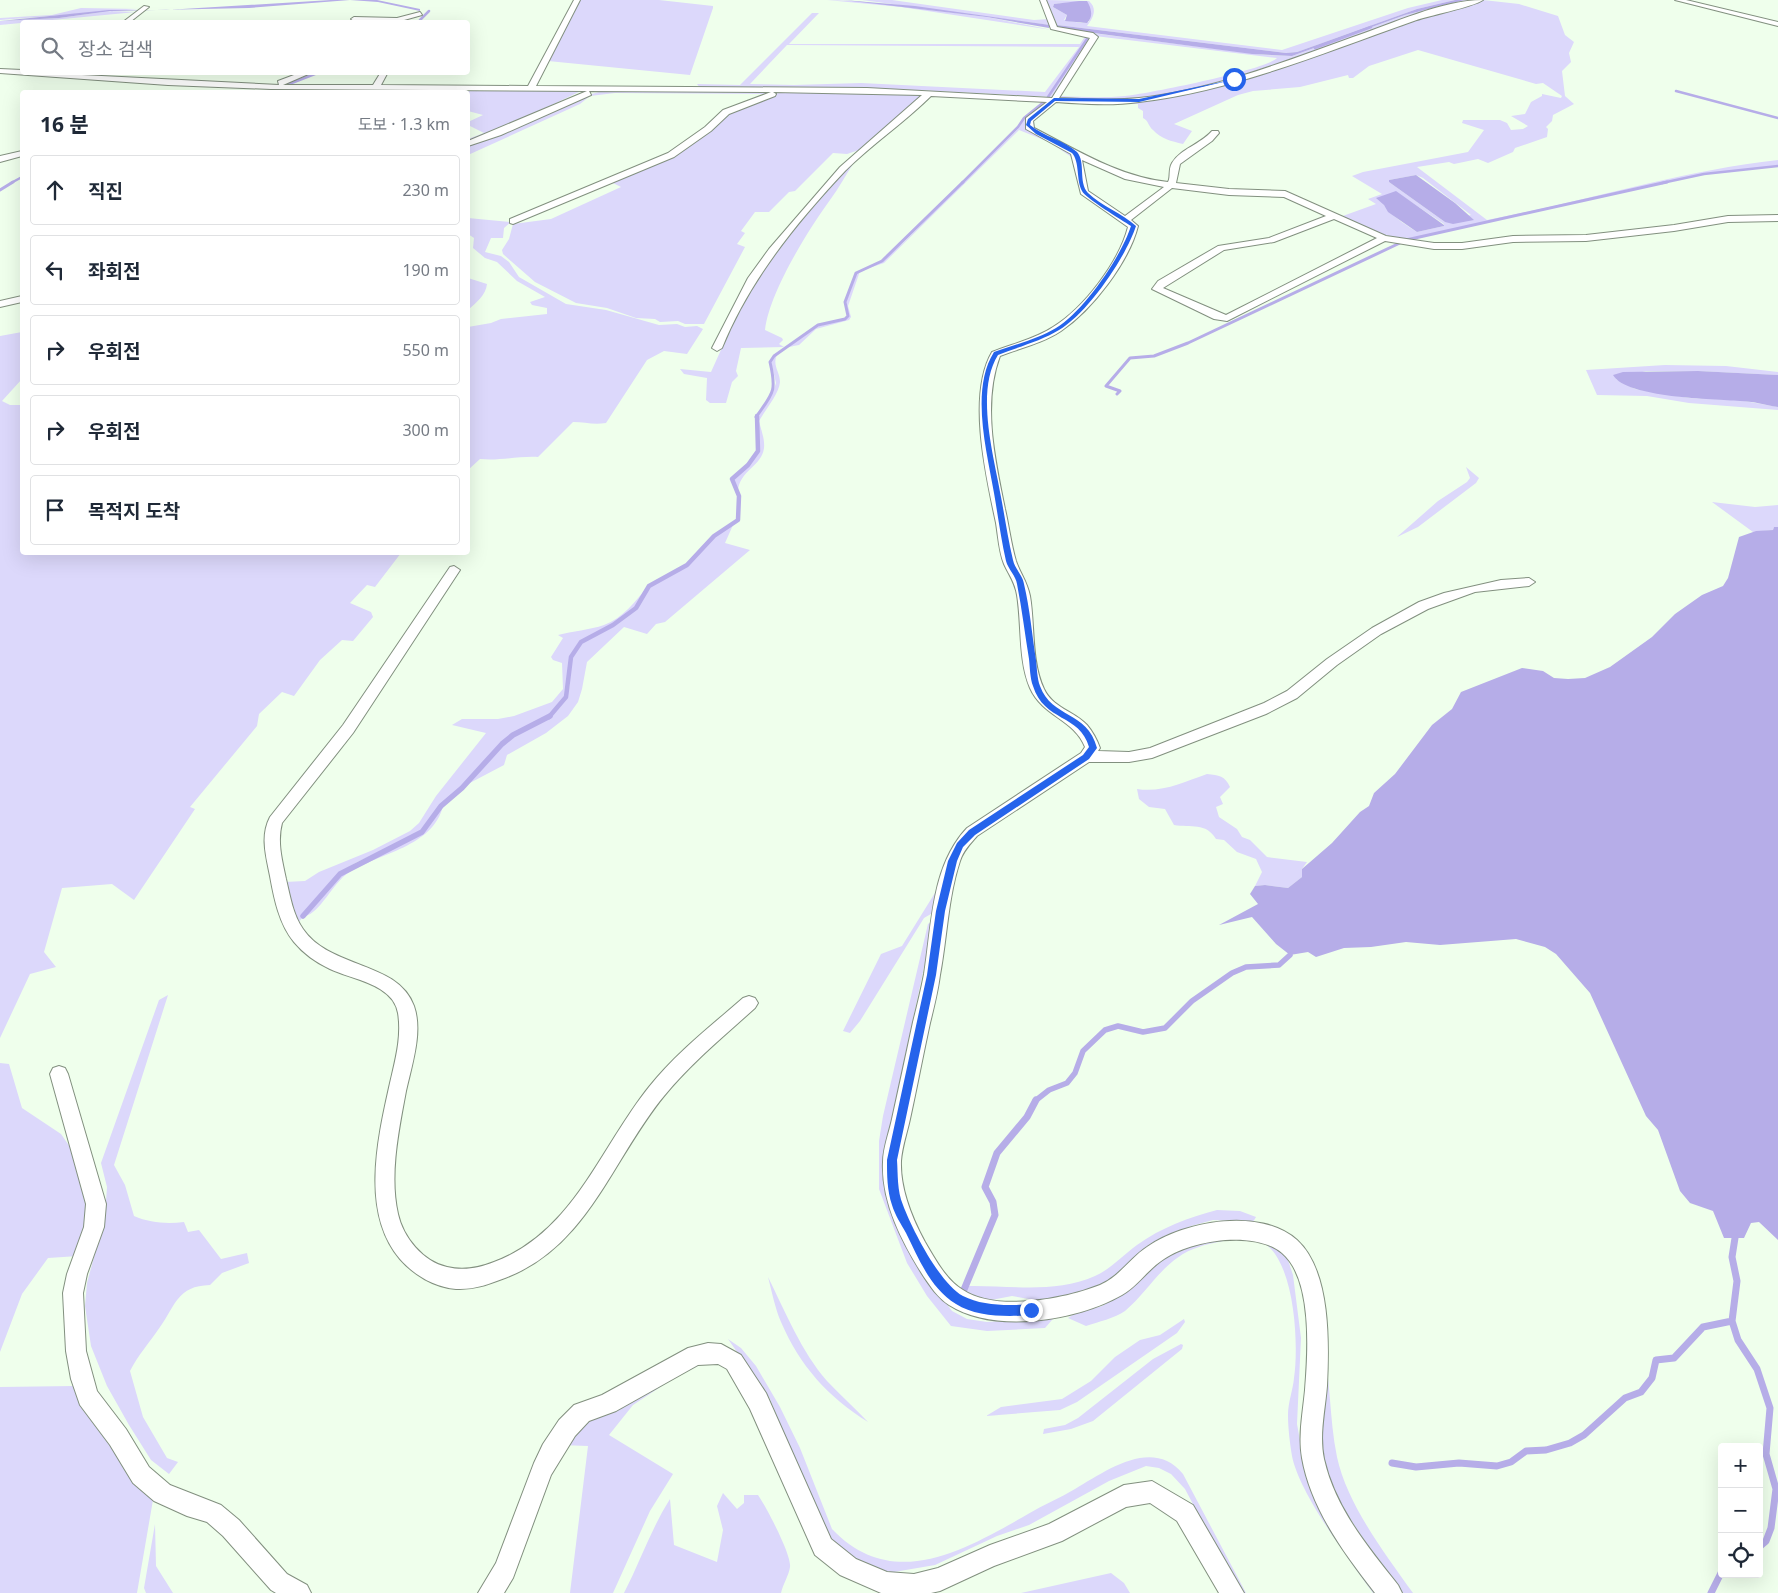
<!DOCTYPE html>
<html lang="ko">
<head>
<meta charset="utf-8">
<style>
  body { margin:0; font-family:"Noto Sans","Noto Sans KR",sans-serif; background:#f2f2f3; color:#1f2937 }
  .controls { position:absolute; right:15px; bottom:15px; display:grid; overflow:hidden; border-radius:5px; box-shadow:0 5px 20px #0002 }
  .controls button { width:45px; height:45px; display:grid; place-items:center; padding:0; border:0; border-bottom:1px solid #e0e1e3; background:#fff; color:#1f2937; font:25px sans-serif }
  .stop { position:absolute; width:15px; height:15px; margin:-11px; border:4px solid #2563eb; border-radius:50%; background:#fff }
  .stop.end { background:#2563eb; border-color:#fff; box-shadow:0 1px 5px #0008 }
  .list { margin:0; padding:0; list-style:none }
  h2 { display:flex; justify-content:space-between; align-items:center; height:65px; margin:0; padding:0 20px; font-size:21px }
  h2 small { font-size:16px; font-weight:400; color:#747a83 }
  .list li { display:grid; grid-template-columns:32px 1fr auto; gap:15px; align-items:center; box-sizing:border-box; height:70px; margin:0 10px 10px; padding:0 10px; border:1px solid #e0e1e3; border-radius:5px }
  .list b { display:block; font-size:19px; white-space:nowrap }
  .list em { font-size:16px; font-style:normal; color:#747a83 }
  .icon { flex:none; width:28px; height:28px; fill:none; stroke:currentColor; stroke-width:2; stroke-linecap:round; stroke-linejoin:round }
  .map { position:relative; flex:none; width:1778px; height:1593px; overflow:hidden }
  .search { position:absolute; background:#fff; box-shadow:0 5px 20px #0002; left:20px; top:20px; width:450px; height:55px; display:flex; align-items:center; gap:12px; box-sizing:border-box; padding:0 18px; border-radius:5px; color:#747a83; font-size:19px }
  .panel { position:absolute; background:#fff; box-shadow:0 5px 20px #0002; left:20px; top:90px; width:450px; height:465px; border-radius:5px }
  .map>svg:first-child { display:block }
</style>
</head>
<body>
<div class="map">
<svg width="1778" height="1593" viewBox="0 0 1778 1593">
  <rect width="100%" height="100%" fill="#efffec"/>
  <!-- green -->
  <path fill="#dcd8fb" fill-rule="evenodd" d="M578,0h81l54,6v2l-23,67 -142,-14z
    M827,0l30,1 130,16 65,13 -151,-23z
    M862,0h30l142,20 15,-1 1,6z
    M1046,0l43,1c9,8 4,17 -2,25l195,24 126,-42 34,-8h13l-38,9 -120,43 -11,1 -229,-28zM1086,1l5,10 -2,11 -8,1 -17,-3 3,-5 -14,-8 1,-3z
    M1465,0h6c-112,27 -216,83 -332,98 -26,3 -53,1 -80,0l2,-2c21,1 43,2 64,0 22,-2 141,-26 152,-38l-182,-22 -3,-3 172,22 28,1 113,-41z
    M1483,0l36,4 39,12 7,19 9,7 -5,11 2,9 -9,9 3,25 9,8 -21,11 -1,6 -6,6 2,2 -1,8 -32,11 -2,4 -25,11 -10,-4 -24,5 -5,-2 -32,5 70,53c97,-18 192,-49 291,-60v6l-75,8 -298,66 -28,-7 -37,-16 36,-13 -8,-5 14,-5 -30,-18 11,-4 105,-20 16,-22 -22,-7 1,-3h37l7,3 4,7 12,-1 5,-3 -17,-10 14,-2 6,-12 11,-6v-2l19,4 1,-2 -19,-13 -7,1 -118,-34 -49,16 -16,12h-4l-1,-3 -48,12 -47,4 -15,4 -64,29 18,7 -9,13c-12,-3 -22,-5 -30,-14 -5,-4 -4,-9 -10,-12v-7l-5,-3v-4l-85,-1 94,-2 98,-22 183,-65zM1416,175l7,3 48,37 -26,7 -56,-40v-2zM1396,192l48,32v2l-27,6c-17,-11 -24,-15 -35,-30z
    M81,8l58,1 -139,11v-2l52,-3z
    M110,11l26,1 -136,13v-4l59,-3z
    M812,13h7l-30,31h291l6,-9 4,3 -38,59 -155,-8 -197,-1 -3,-4 43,1zM787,45l292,2 -34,45 -184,-9 -67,2 -44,-1z
    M476,90l101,1 2,1 -84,40 -27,10v-3l16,-6 -16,-8v-3l15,-7 -15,-4v-19h-4z
    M786,91l136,3 -1,3 -62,53 -12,4 -14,-1 -38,38 -6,1 -20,20h-14l-14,19 4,2 -8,11 8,3 -41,77h-19l-7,-3 -18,1 -5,-3 -19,-1 -29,-10 -31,-5 -41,-21 -32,-28 -1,-4 7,-11 4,-15 38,-5 70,-32 -12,-6 52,-20 65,-47 42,-18z
    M599,92h165l2,2 -151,-1 -25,3 -10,8 -112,51v-10c45,-14 85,-42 131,-53z
    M1045,101h4l-23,23 48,31 8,36 -1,4 -8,-37 -24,-16 -30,-12 -135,133 -24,8 -12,35 3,11 -2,3 -33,9 -17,16 -11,2 -11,8c-5,10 3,17 3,27 -1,12 -15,28 -21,39 2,9 6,18 5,27 -2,18 -25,23 -26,43l-5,-12 16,-14 10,-14 -2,-33 16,-26 3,-9 -5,-21 4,-6 44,-30 27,-7 3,-3 -3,-14 11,-29 25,-12 21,-18 116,-115 6,-10z
    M855,161c-9,13 -16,27 -25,39 -22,30 -61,93 -65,130l17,8 1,2 -4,4 5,3 -43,1 -5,23 2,5 -6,6 -6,21h-16l-4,-3 1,-22 -23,-4 -4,-5 31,3 23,-51 25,-45 41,-55 45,-52z
    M468,218l43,4 -7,6 -1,10h-12l-6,14 16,4 8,6 10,15 47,27 40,6 53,15 18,-1 8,3 12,-1 6,3 -16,25 -23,-3 -17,9 -41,63c-13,2 -21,-1 -33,-1l-35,35c-20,-1 -39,4 -58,2l-12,11v-143l23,-4 10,-4 46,-5v-6l-15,-3 -2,-3 15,-5 -28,-16 -20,-19 -12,-4 -12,-10 1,-10 -6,-4z
    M468,278l19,6c-1,11 -11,19 -19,26z
    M22,332v47l-20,22 8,4h12v147l379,1 -26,34 -8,-2 -17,18 21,9 2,5 -20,24 -11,-1 -22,20 -26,36 -12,-4 -23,22 -2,12 -67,81 5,2 -61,91 -22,-16 -50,4 -18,64 12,15 -26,7 -30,64v-702z
    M1665,365l61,1 52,6v3l-80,-4h-52l-30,8 19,10 54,9 50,2 39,7v3l-89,-7 -42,-7 -50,-1 -11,-25z
    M1466,467l13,11 -3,5 -58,44 -21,10 41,-36 29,-19 3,-4z
    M1712,502l43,5 23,-2v22h-4l-1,3 -20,2z
    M733,525l-8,18 25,7 -85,72 -9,2 -9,10 -23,-7 -37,35 -5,27 -4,13 -10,14 -22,17 -39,22 -3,10 -38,20 36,-41 12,-9 34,-16 12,-12 9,-19 3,-31 10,-14 31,-17 24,-18 13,-22 13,-9 25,-12 27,-28z
    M647,587l-11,21 -24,17 -31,17 -7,7 -4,8 -5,40 -18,21 -34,16 -12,10 -40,44 -21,18 -19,26 -18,10 -46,20 -18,11 -41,50 -13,-41 20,-1 14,-9 54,-22 37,-19 9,-8 17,-27 50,-63 -34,-8 10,-6h36l16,-3 38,-14 11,-13 -1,-26 -9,-3 -2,-3 12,-19 -5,-3c14,-4 32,-5 46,-10 19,-7 31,-23 43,-38z
    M1207,774c12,1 18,2 23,13l-10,10 3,7 -7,3 3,10 18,12 5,8 8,3 17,17 40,5 -5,7v8l-14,11 -23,-3 -10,1 7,-14 -6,-13 -19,-7 -13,-12 -8,-1c-10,-17 -25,-11 -42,-14l-9,-16 -16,-2 -10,-8 -2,-10c25,4 47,-7 70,-15z
    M443,806c-10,41 -64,47 -95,67 -14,9 -29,41 -43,43l38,-43 79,-40z
    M938,888l-2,23 -12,7 -64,103 -10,12 -7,-2 38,-77 21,-8z
    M934,920l-44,208 -4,43 45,112 21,28 15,8 20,3 42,-3 33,-6 -10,7 -7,8 -58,3 -36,-5 -24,-30 -20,-33 -28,-74v-48l4,-25 45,-192z
    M168,995l-54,170 11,20 9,31c16,7 33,8 50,6l4,10 11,-2 22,29 26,-6 2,10 -27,10 -12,12c-33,1 -34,20 -50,42 -10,15 -22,28 -30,44l13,46 24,41 11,4 -9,12 -18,-14 -22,-35 -22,-39 -16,-40 -6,-40 2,-23 18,-67 2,-29 -6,-24 58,-163z
    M0,1063l9,1 13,44 39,26 18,26 14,46 -15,50 -30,2 -26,36 -22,58z
    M1217,1210l23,1 16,6 -3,5 -40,-2 -22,6 -19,9 -62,45 -19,10 -51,11 -28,-5 -26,5 -22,-7 3,-8c42,-1 87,8 128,-10 16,-7 28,-21 42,-31 25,-18 51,-27 80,-35z
    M1265,1237l22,20 6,18 8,63 -4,86 7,39 79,130h-10c-23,-32 -74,-100 -81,-137 -2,-12 -4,-28 -4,-41 0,-13 5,-25 6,-37 5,-33 1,-119 -32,-136 -14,-7 -49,0 -63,5 -34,10 -49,43 -74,64 -10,7 -27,11 -39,15l-18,-8 6,-4 28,-8 17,-11 39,-36 40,-20z
    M768,1277c18,36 33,74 59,104 13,14 28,27 41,41 -40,-25 -68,-56 -87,-100 -6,-14 -9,-30 -13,-45z
    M1184,1319l1,3 -8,11 -100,69 -17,8 -74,6 15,-9 61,-8 29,-18 24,-24 25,-17 20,-5z
    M728,1339l13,9 15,18 24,41 20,41 32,81c61,64 133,21 196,-15 15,-9 32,-16 47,-25 32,-19 78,-52 108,-15l63,119h-6l-55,-104 -14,-15 -12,-6 -13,-2 -37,15 -80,44 -32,11 -62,29 -41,7 -15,-1 -22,-9 -15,-11 -19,-21 -53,-131z
    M1322,1339c9,39 7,79 15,118 10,47 48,97 76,136h-10l-31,-41 -37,-56 -15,-44z
    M1181,1344l2,1 -1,4 -89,72 -22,8 -28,5 1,-5 21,-4 13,-7 75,-59z
    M684,1364h18l-28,14 -41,27 -24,30 64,39 -23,37 -37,82h-43l18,-147 -28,-1 15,-19z
    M74,1386l58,94 22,14 -17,99h-137v-206z
    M723,1493l14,16 7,-6v-8h14c7,10 34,60 32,72 -1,8 -7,17 -9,26h-157c16,-31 27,-64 46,-94l4,46 43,17 6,-32 -6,-24z
    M155,1524l1,42 17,27h-27l-2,-5z
    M1111,1573l13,10 6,10h-109z"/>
  <!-- water -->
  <path fill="#b6ade8" d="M331,0h46l43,9v2l-42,-9 -28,-2 -101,8 -139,3 -51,7 -59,3 109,-11h57z
    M843,0l72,6 135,19 -1,3 -62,-11z
    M1455,0h10l-60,15 -113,41 -40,-2 -196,-26 1,-3 229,28 11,-1 120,-43z
    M1079,1h8c4,7 7,15 0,22l-22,-2 2,-6 -14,-8 1,-3z
    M1416,175l39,28 19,17 -21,4 -8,-2 -56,-40v-2z
    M1396,191l48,34v1l-27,6 -29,-20 -4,-7 -8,-7z
    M1698,371l80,4v32c-13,-2 -26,-6 -38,-6 -26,-2 -114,-3 -127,-26l10,-3z
    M1774,527h4v713l-19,-18 -8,1 -7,15h-20l-11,-27 -23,-8 -10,-12 -22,-61 -12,-14 -56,-123 -34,-39 -11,-7 -29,-8 -76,6 -34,-3 -35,5 -27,1 -28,9 -8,-5 -18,3 -14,-11 -24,-27 -33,8 39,-21 -8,-10 5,-8 10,-1 23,3 14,-11v-8l30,-26 28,-31 9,-6 5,-13 21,-19 37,-49 20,-16 9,-17 61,-24 21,3 11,7 14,1 17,-1 25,-11 42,-30 23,-23 27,-19 21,-9 5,-8 11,-41 17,-6 17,-1z"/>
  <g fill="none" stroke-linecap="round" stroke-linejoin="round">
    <!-- stream-far4 -->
    <path stroke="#b6ade8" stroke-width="2.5" d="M420,20l9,-9
      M1315,48l56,-21
      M284,86l36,-14
      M1676,91l102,27
      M269,92l10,-2
      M1048,97l41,-61
      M11,183l11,-6
      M962,183l56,-56 6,-9 21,-17
      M1662,183l42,-9 74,-8"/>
    <!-- stream-far3 -->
    <path stroke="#b6ade8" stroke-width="3" d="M0,190l13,-8
      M1406,240l261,-58
      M1117,394l3,-3 -14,-5 24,-28 24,-2 34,-13 214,-101
      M756,417c17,-24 21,-25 14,-55l4,-6 44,-31 27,-6 3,-3 -3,-14 11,-29 26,-12 81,-79"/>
    <!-- stream-far2 -->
    <path stroke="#b6ade8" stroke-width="4.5" d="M549,717l17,-20 5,-40 10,-15 32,-17 23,-17 13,-22 38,-21 27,-29 24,-16 1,-24 -7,-17 16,-14 10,-14 -1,-35"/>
    <!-- stream-far1 -->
    <path stroke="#b6ade8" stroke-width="5.5" d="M303,916l37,-42 82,-42 19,-26 21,-18 40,-44 11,-9 37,-19
      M1035,1101l14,-11 18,-7 8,-10 8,-22 22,-21 13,-4 25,6 22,-4 27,-27 40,-28 14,-6 33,-2 11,-10"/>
    <!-- stream -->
    <path stroke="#b6ade8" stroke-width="7" d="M1735,1238l-3,19 5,24 -5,40 6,19 19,29 13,39 -4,46 10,35 -5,39 -5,13 -7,6
      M963,1292l32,-77 -2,-13 -8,-15 12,-34 30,-36 9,-17
      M1392,1463l24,4 43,-4 38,3 14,-4 15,-11 20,-1 24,-7 14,-8 41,-37 16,-6 11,-14 4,-18 18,-2 29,-31 29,-6
      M1711,1593l11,-22"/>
    <defs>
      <path id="minor" d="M574,0h6l-44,86 331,2 185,10 38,-60 -39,-9 -11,-29h6l11,27 36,6 5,4 -39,61c26,1 53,3 80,0 73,-8 145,-36 214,-61 39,-13 89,-37 130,-37 -12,8 -54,15 -72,22 -88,31 -178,69 -272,80 -27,4 -56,2 -83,0l-23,19 1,7c43,22 85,49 134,54 3,-5 0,-12 4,-19 8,-14 29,-19 40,-32h6l1,2 -7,8 -32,23 -4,19 53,6 56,2 101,45 48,7h28l51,-7 73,-1 88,-10 54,-9 50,-1v6l-50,1 -54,9 -88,10 -73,1 -51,7h-28l-49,-8 -158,80 -13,-2 -62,-30 6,-8 60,-35 51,-8 57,-22 -42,-19 -55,-2 -57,-7 -41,32 7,6c-9,36 -46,84 -77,105 -18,12 -40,17 -61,25 -18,48 -5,104 5,153 4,17 6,35 11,52 4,12 11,20 14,35 5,29 1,65 14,93 9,19 30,22 43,36 6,7 10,15 13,23l-2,3 31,1 21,-4 114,-45 23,-12 40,-32 45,-31 47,-26 25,-9 57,-13 28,-2 6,4 -6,4 -54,6 -47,17 -47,25 -44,31 -40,33 -31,16 -114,44 -23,4h-40l-112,74c-7,8 -14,15 -17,25 -12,36 -13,77 -20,114 -2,16 -6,32 -10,48 -7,32 -13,64 -20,96 -3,14 -8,28 -9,42 -1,28 11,57 24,81 10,17 21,38 38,48 33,22 102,9 137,-5 19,-8 30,-27 47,-38 37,-26 113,-40 150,-7 34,31 32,104 30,146 -2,25 -8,49 -3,73 11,49 44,88 74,126l4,8h-27c-31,-40 -64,-84 -73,-135 -4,-23 1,-46 3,-68 3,-37 8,-111 -23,-137 -28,-23 -90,-13 -118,6 -16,10 -26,27 -42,36 -45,26 -128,39 -173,10 -11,-7 -18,-18 -25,-28 -21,-33 -43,-74 -41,-115 0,-14 6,-29 9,-43 7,-32 14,-64 21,-97 4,-16 8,-32 11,-48 8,-49 7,-108 43,-146l114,-75 4,-6c-11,-28 -42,-30 -55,-59 -12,-28 -8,-63 -13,-93 -2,-13 -8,-20 -13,-31 -5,-12 -6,-29 -8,-41 -10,-47 -29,-128 -4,-171 20,-8 43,-13 61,-25 31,-19 66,-65 75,-100l-47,-33 -10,-40 -45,-25v-11l21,-16 -116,-6c-27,27 -59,48 -86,75 -49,52 -96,110 -123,177l-5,3 -5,-3 36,-70 21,-29 71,-82 82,-72 -149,-3 3,2 -1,2 -46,18 -18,17 -37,26 -161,67 -3,-1v-4l158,-66 37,-26 18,-17 48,-18 -182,-1 2,4 -90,40 -33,11v-5l119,-50 -316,-2 -103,-4 -168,-12v-4l22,1v2l257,13 -1,-4 24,-9h11l-30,13h90l8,-13h7l-7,13 147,1zM1082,160l43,19 39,8 -39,29 -37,-25zM1334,219l43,19 -151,77 -63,-27 61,-38 50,-8z
        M1675,0h11l92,22v4z
        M144,6l5,1 -19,15h-7z
        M420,12l2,3 -25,7 -43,-1 -3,-2 3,-2 43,1z
        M22,151v5l-22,6v-6z
        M22,296v6l-22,5v-6z
        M454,566l6,4 -107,163 -71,90c-5,19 0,37 4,56 4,17 7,36 17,50 27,40 95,32 111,77 9,26 -2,58 -8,85 -7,38 -17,84 -8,123 5,23 25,48 49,53 17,4 32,1 47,-5 79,-29 106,-114 155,-175 27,-34 62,-61 94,-89l6,-2 6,2 3,5 -3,5c-31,28 -64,55 -91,88 -52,63 -76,151 -159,182 -16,6 -31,12 -49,11 -22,-2 -42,-14 -56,-30 -40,-47 -22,-122 -10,-176 5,-22 12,-46 8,-70 -5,-29 -45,-33 -68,-44 -13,-6 -27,-16 -36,-27 -15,-18 -20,-44 -24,-66 -4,-20 -10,-40 0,-59l73,-92 107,-158z
        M59,1066l6,2 3,6 38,130 -2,23 -17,47 -4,19 3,58 11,40 29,38 23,38 21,18 51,20 18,15 48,54 20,11 4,8h-35l-5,-3 -48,-54 -16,-14 -20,-6 -33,-15 -21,-18 -23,-38 -30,-40 -9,-26 -5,-28 -3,-58 4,-19 17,-47 2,-23 -36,-130 3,-6z
        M708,1343l13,1 20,11 25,38 65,146 25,20 31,13 27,2 24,-6 52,-23 59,-21 75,-39 28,-4 41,24 51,88h-25l-42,-72 -27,-18 -24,4 -64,34 -68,25 -54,25 -9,2h-50l-41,-18 -25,-20 -65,-146 -23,-40 -9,-5 -20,1 -82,46 -27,10 -14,15 -24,39 -38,103 -9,15h-26l18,-30 38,-100 9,-19 16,-24 15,-15 28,-10 86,-47z"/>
    </defs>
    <!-- minor casing -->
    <use href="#minor" stroke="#82907f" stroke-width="2"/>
    <!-- minor -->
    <use href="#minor" fill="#fff" fill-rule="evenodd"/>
  </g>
  <!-- route -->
  <path fill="#2563eb" d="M1236,79l-97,23 -84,-1 -24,20 -1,4c14,12 34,15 47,27 9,10 1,30 11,41 13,13 34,20 48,33 -10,31 -48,87 -77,104 -18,11 -41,17 -61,25 -23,37 -4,101 3,142 4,21 7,42 12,63 2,9 10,16 11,24 6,25 8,51 12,76 1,8 1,18 4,26 12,33 47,24 57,62l-8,11 -114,76 -12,12 -6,14 -12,50 -9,64 -39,185c1,14 0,31 6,45 9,24 37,79 60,91 19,10 47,10 68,8l5,6 -5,5c-23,2 -55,2 -75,-11 -26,-16 -37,-45 -50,-71 -5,-9 -11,-18 -14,-28 -5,-15 -5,-30 -5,-45l40,-185 9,-64 12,-50 9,-18 12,-13 114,-75 6,-8c-9,-33 -45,-25 -56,-61 -3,-8 -3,-18 -4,-27 -4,-24 -7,-50 -12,-75 -1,-8 -9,-15 -11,-23 -5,-22 -8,-45 -12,-68 -7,-41 -24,-103 0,-141 20,-7 44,-13 62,-24 28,-17 65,-71 75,-102 -9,-6 -46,-28 -49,-35 -6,-11 -2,-29 -10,-38l-36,-19 -10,-9 2,-6 26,-21 85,1z"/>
</svg>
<div class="controls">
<button>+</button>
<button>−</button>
<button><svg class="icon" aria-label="locate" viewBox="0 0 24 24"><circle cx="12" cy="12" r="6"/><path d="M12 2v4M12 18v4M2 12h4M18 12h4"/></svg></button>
</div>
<div class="stop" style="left:1234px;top:79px"></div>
<div class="stop end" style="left:1031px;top:1310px"></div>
<div class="search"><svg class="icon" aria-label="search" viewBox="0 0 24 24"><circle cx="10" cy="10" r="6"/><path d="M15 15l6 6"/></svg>장소 검색</div>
<section class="panel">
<h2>16 분<small>도보 · 1.3 km</small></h2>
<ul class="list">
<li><svg class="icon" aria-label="ahead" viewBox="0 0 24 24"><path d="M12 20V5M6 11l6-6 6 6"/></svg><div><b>직진</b></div><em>230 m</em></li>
<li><svg class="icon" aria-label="left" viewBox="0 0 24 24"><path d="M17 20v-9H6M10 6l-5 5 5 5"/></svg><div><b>좌회전</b></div><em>190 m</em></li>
<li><svg class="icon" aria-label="right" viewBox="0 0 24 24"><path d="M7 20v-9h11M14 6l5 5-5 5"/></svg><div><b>우회전</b></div><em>550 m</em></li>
<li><svg class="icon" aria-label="right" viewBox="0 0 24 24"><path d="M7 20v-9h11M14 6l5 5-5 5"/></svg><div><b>우회전</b></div><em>300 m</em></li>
<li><svg class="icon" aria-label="arrive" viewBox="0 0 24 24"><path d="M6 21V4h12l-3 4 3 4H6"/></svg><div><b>목적지 도착</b></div></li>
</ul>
</section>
</div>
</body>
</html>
